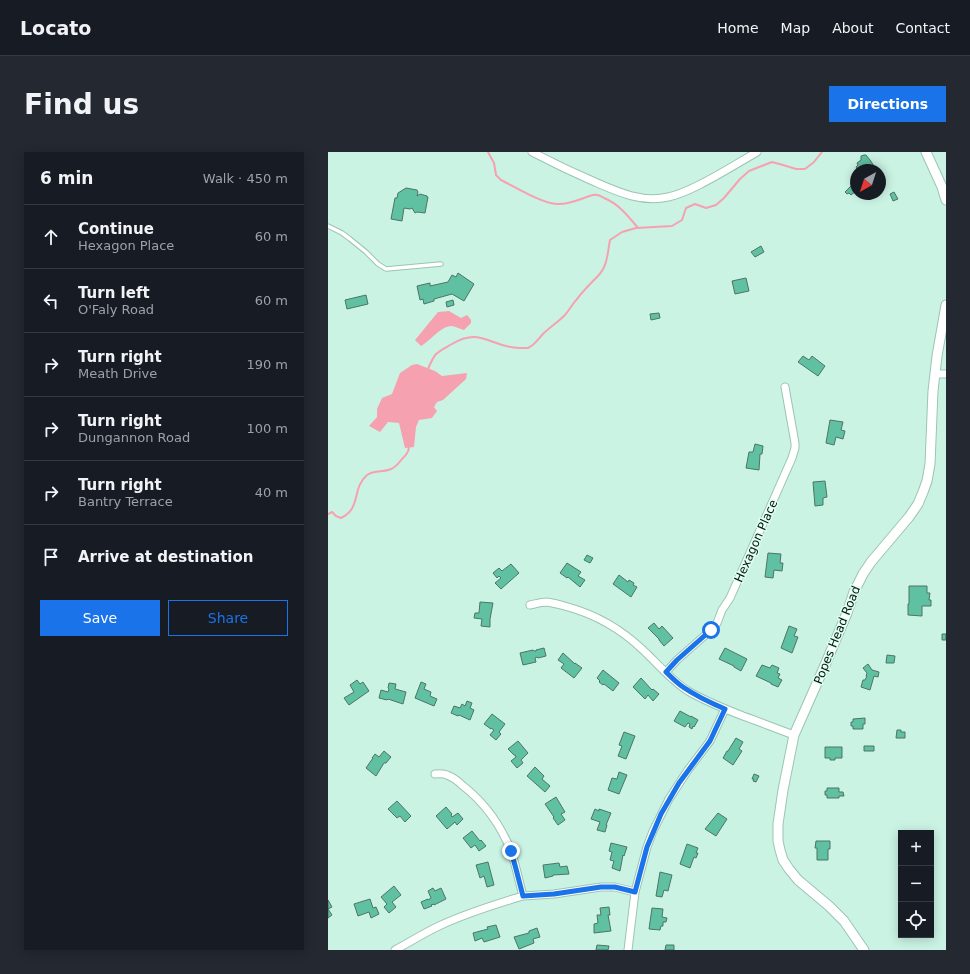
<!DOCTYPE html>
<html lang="en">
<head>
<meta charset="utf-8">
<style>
  body { margin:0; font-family:"DejaVu Sans",sans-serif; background:#242831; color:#f1f3f6 }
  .controls { position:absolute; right:12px; bottom:12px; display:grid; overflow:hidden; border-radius:0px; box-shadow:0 2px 10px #0003 }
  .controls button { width:36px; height:36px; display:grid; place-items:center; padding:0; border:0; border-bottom:1px solid #363941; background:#171b24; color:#f1f3f6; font:20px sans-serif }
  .compass { position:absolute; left:522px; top:12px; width:36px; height:36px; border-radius:50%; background:#171b24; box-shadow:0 2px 10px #0003; rotate:219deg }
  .stop { position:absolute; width:12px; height:12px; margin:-9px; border:3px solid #1a73e8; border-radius:50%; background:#fff }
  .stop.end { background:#1a73e8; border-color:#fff; box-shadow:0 1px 4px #0008 }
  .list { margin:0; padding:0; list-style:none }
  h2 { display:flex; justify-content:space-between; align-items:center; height:52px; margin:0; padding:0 16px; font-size:17px }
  h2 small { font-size:13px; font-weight:400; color:#9ea1a6 }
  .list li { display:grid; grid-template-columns:26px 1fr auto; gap:12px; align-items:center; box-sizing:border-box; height:64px; padding:0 16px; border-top:1px solid #363941 }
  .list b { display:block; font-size:15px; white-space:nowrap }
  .list p { margin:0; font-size:13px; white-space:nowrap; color:#9ea1a6 }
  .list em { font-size:13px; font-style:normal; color:#9ea1a6 }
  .actions { display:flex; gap:8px; padding:12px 16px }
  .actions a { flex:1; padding:9px 0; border:1px solid #1a73e8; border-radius:0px; text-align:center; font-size:14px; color:#1a73e8 }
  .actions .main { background:#1a73e8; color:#fff }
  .icon { flex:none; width:22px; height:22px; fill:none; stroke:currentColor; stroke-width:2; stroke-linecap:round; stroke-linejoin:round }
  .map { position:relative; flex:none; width:618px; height:798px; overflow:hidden; border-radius:0px }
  header { display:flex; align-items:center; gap:24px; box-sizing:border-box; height:56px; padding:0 20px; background:#171b24; border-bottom:1px solid #363941 }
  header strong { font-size:19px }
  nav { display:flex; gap:22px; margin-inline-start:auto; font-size:14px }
  .intro { display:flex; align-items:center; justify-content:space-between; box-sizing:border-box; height:96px; padding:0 24px }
  h1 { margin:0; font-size:28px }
  .button { padding:10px 18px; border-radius:0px; background:#1a73e8; color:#fff; font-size:14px; font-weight:700 }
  main { display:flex; gap:24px; padding:0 24px }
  aside { flex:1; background:#171b24; border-radius:0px; box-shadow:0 2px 10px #0003 }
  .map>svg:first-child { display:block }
</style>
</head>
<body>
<header>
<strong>Locato</strong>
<nav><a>Home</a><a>Map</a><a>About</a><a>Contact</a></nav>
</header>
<div class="intro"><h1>Find us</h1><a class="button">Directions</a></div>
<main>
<aside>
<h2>6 min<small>Walk · 450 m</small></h2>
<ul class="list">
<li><svg class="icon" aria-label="ahead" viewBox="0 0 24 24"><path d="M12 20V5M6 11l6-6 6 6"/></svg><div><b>Continue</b><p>Hexagon Place</p></div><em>60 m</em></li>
<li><svg class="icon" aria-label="left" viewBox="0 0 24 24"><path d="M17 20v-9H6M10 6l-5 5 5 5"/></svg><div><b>Turn left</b><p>O'Faly Road</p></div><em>60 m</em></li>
<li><svg class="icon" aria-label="right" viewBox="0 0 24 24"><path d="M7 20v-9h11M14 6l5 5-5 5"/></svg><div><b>Turn right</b><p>Meath Drive</p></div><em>190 m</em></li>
<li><svg class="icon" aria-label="right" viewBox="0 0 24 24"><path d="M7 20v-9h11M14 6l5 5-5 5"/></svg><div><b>Turn right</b><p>Dungannon Road</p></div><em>100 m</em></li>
<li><svg class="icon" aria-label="right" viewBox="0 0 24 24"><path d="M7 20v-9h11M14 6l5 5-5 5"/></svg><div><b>Turn right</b><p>Bantry Terrace</p></div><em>40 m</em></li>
<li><svg class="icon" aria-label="arrive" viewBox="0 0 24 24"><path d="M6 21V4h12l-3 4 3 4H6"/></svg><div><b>Arrive at destination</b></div></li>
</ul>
<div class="actions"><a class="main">Save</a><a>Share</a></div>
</aside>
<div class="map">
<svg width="618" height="798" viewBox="0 0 618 798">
  <rect width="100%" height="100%" fill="#caf3e4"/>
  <!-- water -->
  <path fill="#f6a1b0" d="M121,159l12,7 6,-3 4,5v3l-7,7c-4,-1 -9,-4 -13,-4 -10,0 -21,15 -30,20l-6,-6 23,-28z
    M89,212l18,7 7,5 25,-3 -1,6 -23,21 -6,2 -3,5 3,4 -5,7 -13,2 -3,7 -2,20 -9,1 -6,-25 -11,-1 -8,10 -11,-6 8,-9v-8l5,-11 10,-4 8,-21 12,-8z"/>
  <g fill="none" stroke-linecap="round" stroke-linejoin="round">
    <!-- stream -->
    <path stroke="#f6a1b0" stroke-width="2" d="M160,0l6,11 2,12 5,5c14,7 42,24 56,24 12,1 25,-6 36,-9 4,-1 8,1 11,3 15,6 24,18 34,30
      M100,217c7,-17 8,-16 24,-25 29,-18 40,4 67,4 2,0 6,0 9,0 7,-3 11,-10 15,-14 7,-7 15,-12 21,-18 4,-4 6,-8 9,-12 6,-8 12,-15 18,-21 5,-5 9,-8 12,-14 5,-8 5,-20 7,-29l12,-8 14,-4 36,-2 10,-6 4,-12 9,-4 11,4 10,-3 8,-7 16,-19 9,-8 23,-9 11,3 13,4h9l9,-7 8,-10
      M0,362l4,-2 4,4 5,2c21,-10 10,-29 26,-43 8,-6 16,-2 24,-6 5,-2 8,-6 11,-10 4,-4 7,-7 7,-13"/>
  </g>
  <!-- building -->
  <path fill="#60c0a2" stroke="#4e7467" d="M536,3h2l4,5 6,9 -18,1 -2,-3 2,-2 -1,-2 4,-3v-4z
    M524,33l4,4v2l-5,4 -2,-2 -2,1 -2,-2z
    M78,36l11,2 1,2 -1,4 3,-2 7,2v1h1l-3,16 -8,-1 -2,1 -3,-5 -2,1 -6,-1 -2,13 -11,-2 4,-21h2l1,-5z
    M566,40l4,7 -5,2 -3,-7z
    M433,94l3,6 -9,5 -4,-5z
    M130,121l16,11 -10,17 -12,-7 -18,5v2l-10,3 -1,-5 -3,1 -3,-14 13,-3v3l18,-4 4,-7 4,2z
    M418,126l3,13 -14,3 -3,-13z
    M38,143l2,9 -21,5 -2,-9z
    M125,148l1,5 -7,2 -1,-5z
    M331,161l1,5 -9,2 -1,-6z
    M475,204l6,4 3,-4 13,10 -7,10 -20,-14z
    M502,268l13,2 -2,8 4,1 -2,8 -7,-2 -2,8 -8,-2z
    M427,292l8,2 -1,8h-2l-1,16 -13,-2 3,-16h4z
    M497,329l2,16 -4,1v7l-8,1 -2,-24z
    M440,401l13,1 -1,9h3l-1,8 -8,-1 -1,8 -8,-1z
    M259,403l6,3 -3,5 -6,-3z
    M239,411l14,9 -3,4 7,4 -5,7 -12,-10 -1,1 -7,-5z
    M183,412l8,9 -18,16 -6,-6 6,-5 -2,-2 -2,2 -4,-5 6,-5 3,3z
    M291,423l9,7 1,-2 5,3 -1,2 4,2 -6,10 -18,-13z
    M581,434h18v7h3l-1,7h2v6h-9v10l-14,-1v-11h1z
    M152,450l13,1 -3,16v8l-9,-1 1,-7 -8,-1 1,-5h4z
    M326,471l5,6 3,-3 11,12 -9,8 -5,-6v-1l-11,-11z
    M461,474l8,3 -3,7 4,1 -6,16 -11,-5z
    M614,482h4v6h-4z
    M216,496l2,8 -8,2 -1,-1 -2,1 1,4 -13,3 -3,-12 13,-3 1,1h2v-1z
    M397,496l22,11 -6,12 -7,-4v-1l-15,-7z
    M235,501l12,11v-1l7,5 -8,10 -13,-10 3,-4 -6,-4z
    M559,503l8,1 -1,7h-8z
    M540,512l4,6 7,2 -1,5 -4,-1 -4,14 -9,-3 2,-7h2l2,-4h-1l1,-3 -4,-5z
    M434,513l8,3 2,-3 7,3 -2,5 3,1 -2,4 4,2 -4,7 -7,-3v-1l-15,-7z
    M275,518l16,13 -6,8 -9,-7 -1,1 -4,-3 1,-1 -3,-3z
    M313,526l11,12 1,-1 6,5 -6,7 -5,-6 -3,4 -12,-12z
    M29,528l3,4 3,-2 6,9 -20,14 -5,-7 10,-6 -4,-7z
    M93,530l5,2 -2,5 7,3 -1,4 7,3 -3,7 -19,-8z
    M61,531l7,1 -1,5 11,3 -3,12 -15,-5 -1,1 -8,-2 2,-8 7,2 1,-3 -1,-1z
    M139,549l5,2 -2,5 4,2 -4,10 -11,-5 -1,1 -7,-3 3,-7 6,2 2,-4 3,2z
    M352,559l11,6v-1l7,4 -4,7 -1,-1 -1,3 -3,-2 1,-3 -2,-1 -3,4 -11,-6z
    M164,562l13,10 -6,8 2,2 -5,6 -6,-5 4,-5 -3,-2v1l-7,-5z
    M537,566v6h-2v5h-10v-3h-2v-4h2v-3z
    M569,578h4v2h4v6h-9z
    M296,580l11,4 -9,23 -8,-3 4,-10 -3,-1z
    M408,586l7,4 -4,7 3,2 -9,14 -10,-7 4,-7h1z
    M190,589l10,12 -7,7 2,3 -6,5 -6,-7 5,-4 -1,-2h-1l-6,-6z
    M536,594h10v5h-10z
    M497,595h17v11h-7v2h-5v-2h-5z
    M56,599l7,6 -5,6h-2l-8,13 -10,-8 7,-10h-1l3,-4 4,3z
    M207,615l9,9 -2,3 8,7 -5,6 -18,-16z
    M291,620l8,3 -8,19 -11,-4 4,-12 5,1z
    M426,622l5,2 -3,6 -3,-1 1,-2h-2z
    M499,636h12v4h4l1,4h-5v2h-12v-3h-2v-4h2z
    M228,645l9,15 -4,2 4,6 -7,5 -5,-7 1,-1 -9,-13z
    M69,649l14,15 -6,6 -5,-6 -3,2 -9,-9z
    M118,655l6,7 -1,1 1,2 6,-4 5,6 -6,6 -2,-3 -8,7 -11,-13z
    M267,657l4,2v-2l12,4 -5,12h1l-2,7 -8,-2 3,-8 -9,-3z
    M390,661l9,6 -11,17 -11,-7z
    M144,679l8,10 1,-1 5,6 -7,5 -4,-6 -4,3 -8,-10z
    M488,689h14v8h-2v11h-11v-12h-2z
    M283,691l16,4 -3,9 -1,-1 -3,16 -8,-3 2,-7 -4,-1 2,-8 -3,-1z
    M359,692l11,4 -2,5h2l-2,5 -2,-1 -4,11 -10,-4z
    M160,710l6,23 -7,2 -3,-11 -4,2 -4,-13z
    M231,711l1,4 7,-1 2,8 -16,1v1l-8,2 -2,-13z
    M332,720l12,3 -4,16 -4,-1 -2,7 -6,-1z
    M66,734l7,9 -9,7 4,5 -7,6 -5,-6 3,-3 -6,-7z
    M105,736l2,3 6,-3 5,11 -12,6v-1l-3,1 1,1 -8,3 -3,-7 7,-3v1l3,-2 -3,-7z
    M42,747l3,9 3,-1 3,7 -8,4 -2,-6 -11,4 -4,-12z
    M0,748l4,7 -4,2 4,6 -4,3z
    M281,755l1,8h-2l3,16 -17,2v-9l4,-1 -1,-8h4l-1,-7z
    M324,756l11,1 -1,8 5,1 -1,4h-3v4h-2l-1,4 -11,-1z
    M168,773l4,12 -16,5 -2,-4 -7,3 -2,-8 15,-4 -1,-2z
    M209,776l3,9 -7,2 1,4 -15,6 -5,-12 15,-4v-2z
    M269,793l12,1 -1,4h-12z
    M338,793h8v5h-9z"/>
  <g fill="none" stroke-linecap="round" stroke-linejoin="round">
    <defs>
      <path id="service" d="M0,74l14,7 8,6 16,13 12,12 8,5 55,-5"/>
      <path id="minor" d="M204,0c21,11 42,21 63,30 23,10 47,21 73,15 11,-2 21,-7 31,-12 20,-10 39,-22 58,-33
        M607,222h11
        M202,453c5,-1 11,-3 17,-3 7,1 14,3 21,5 29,8 54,23 75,43 15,14 28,30 45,41 17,10 37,18 55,25 17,6 34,13 51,19
        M338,520l11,-12 34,-30 6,-7 5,-13 8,-12 62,-140 3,-10v-5l-10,-56
        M107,622c4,0 8,-1 12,1 5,2 11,6 15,10 22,17 39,41 49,66 5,15 8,30 12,45
        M67,798c15,-8 29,-17 44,-24 25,-12 51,-20 77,-28l7,-2 31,-2 47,-7h14l20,5
        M300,798l7,-58 12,-45 6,-16 16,-32 19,-29 22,-29 15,-32"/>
      <path id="tertiary" d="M598,0l16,35 4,13
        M536,798l-20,-29 -15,-15 -31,-26 -9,-11 -6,-9 -3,-10 -2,-9v-17l5,-34 11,-55 31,-70 22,-52 7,-21 9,-18 8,-12 38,-45 9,-13 5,-12 4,-11 3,-17 3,-73 4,-35 9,-51"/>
    </defs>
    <!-- service casing -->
    <use href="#service" stroke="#9cc4b5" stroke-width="5.5"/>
    <!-- minor casing -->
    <use href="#minor" stroke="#9cc4b5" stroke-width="9"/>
    <!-- tertiary casing -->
    <use href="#tertiary" stroke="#9cc4b5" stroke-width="11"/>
    <!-- service -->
    <use href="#service" stroke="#fff" stroke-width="3.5"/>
    <!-- minor -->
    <use href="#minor" stroke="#fff" stroke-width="7"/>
    <!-- tertiary -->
    <use href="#tertiary" stroke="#fff" stroke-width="9"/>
  </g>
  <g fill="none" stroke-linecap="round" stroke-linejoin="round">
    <!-- route -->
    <path stroke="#1a73e8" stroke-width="5" d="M183,699l5,18 7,27 31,-2 47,-7h14l20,5 12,-45 14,-33 18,-31 31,-42 15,-32c-14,-6 -29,-13 -42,-22 -6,-4 -12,-10 -17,-15l11,-12 34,-30"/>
  </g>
  <g text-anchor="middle" stroke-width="3" stroke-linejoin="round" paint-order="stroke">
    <!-- street labels -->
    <g font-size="12" fill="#071611" stroke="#defff2">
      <text transform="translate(428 389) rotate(-66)" y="4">Hexagon Place</text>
      <text transform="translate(509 483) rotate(-68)" y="4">Popes Head Road</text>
    </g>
  </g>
</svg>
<div class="controls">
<button>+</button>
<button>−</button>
<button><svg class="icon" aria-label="locate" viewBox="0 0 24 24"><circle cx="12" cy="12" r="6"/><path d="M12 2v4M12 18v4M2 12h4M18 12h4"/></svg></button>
</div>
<svg class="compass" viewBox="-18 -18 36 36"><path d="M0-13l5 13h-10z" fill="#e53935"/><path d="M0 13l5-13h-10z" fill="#9ea1a6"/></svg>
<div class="stop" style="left:383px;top:478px"></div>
<div class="stop end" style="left:183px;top:699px"></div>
</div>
</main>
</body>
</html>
